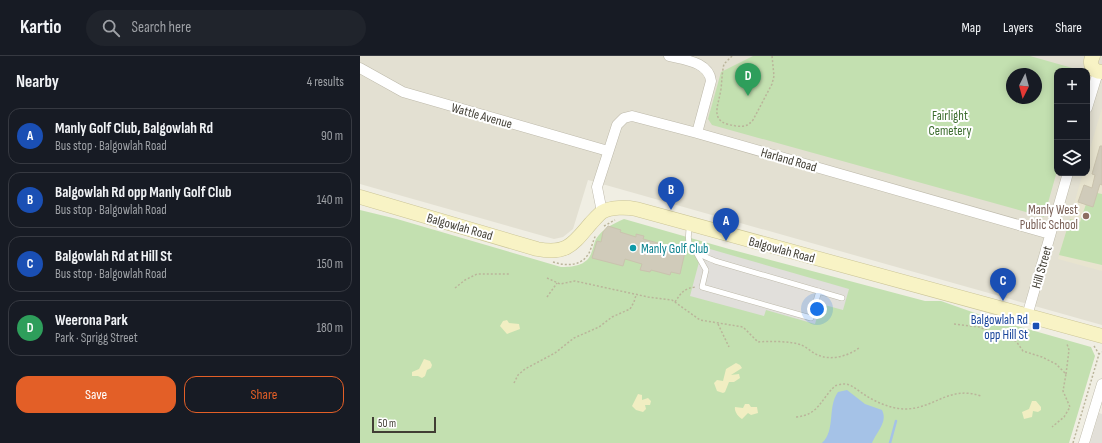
<!DOCTYPE html>
<html lang="en">
<head>
<meta charset="utf-8">
<style>
  body { margin:0; font-family:"Sofia Sans Condensed",sans-serif; background:#20242c; color:#f1f3f6 }
  .controls { position:absolute; right:12px; top:12px; display:grid; overflow:hidden; border-radius:8px; box-shadow:0 2px 10px #0003 }
  .controls button { width:36px; height:36px; display:grid; place-items:center; padding:0; border:0; border-bottom:1px solid #363941; background:#171b24; color:#f1f3f6; font:20px sans-serif }
  .compass { position:absolute; left:646px; top:12px; width:36px; height:36px; border-radius:50%; background:#171b24; box-shadow:0 2px 10px #0003; rotate:186deg }
  .scale { position:absolute; left:12px; bottom:10px; width:64px; box-sizing:border-box; padding-left:4px; border:2px solid #413e34; border-top:0; font-size:11px; line-height:14px; white-space:nowrap; color:#413e34; -webkit-text-stroke:3px #fff; paint-order:stroke }
  .you { position:absolute; left:457px; top:253px; width:14px; height:14px; margin:-10px; border:3px solid #fff; border-radius:50%; background:#1a73e8; box-shadow:0 0 0 6px #1a73e833 }
  .badge { display:grid; place-items:center; width:26px; height:26px; border-radius:50%; background:#e35f27; color:#fff; font-size:13px; font-weight:700 }
  .pin { position:absolute; translate:-50% -33px; filter:drop-shadow(0 1px 2px #0008) }
  .pin::after { content:''; position:absolute; top:21px; width:14px; height:12px; background:inherit; clip-path:polygon(0 0,100% 0,50% 100%) }
  .list { margin:0; padding:0; list-style:none }
  h2 { display:flex; justify-content:space-between; align-items:center; height:52px; margin:0; padding:0 16px; font-size:17px }
  h2 small { font-size:13px; font-weight:400; color:#9ea1a6 }
  .list li { display:grid; grid-template-columns:26px 1fr auto; gap:12px; align-items:center; box-sizing:border-box; height:56px; margin:0 8px 8px; padding:0 8px; border:1px solid #363941; border-radius:12px }
  .list b { display:block; font-size:15px; white-space:nowrap }
  .list p { margin:0; font-size:13px; white-space:nowrap; color:#9ea1a6 }
  .list em { font-size:13px; font-style:normal; color:#9ea1a6 }
  .actions { display:flex; gap:8px; padding:12px 16px }
  .actions a { flex:1; padding:9px 0; border:1px solid #e35f27; border-radius:12px; text-align:center; font-size:14px; color:#e35f27 }
  .actions .main { background:#e35f27; color:#fff }
  .icon { flex:none; width:22px; height:22px; fill:none; stroke:currentColor; stroke-width:2; stroke-linecap:round; stroke-linejoin:round }
  .map { position:relative; flex:none; width:742px; height:387px; overflow:hidden }
  header { display:flex; align-items:center; gap:24px; box-sizing:border-box; height:56px; padding:0 20px; background:#171b24; border-bottom:1px solid #363941 }
  header strong { font-size:19px }
  nav { display:flex; gap:22px; margin-inline-start:auto; font-size:14px }
  .search { width:280px; height:36px; background:#20242c; display:flex; align-items:center; gap:10px; box-sizing:border-box; padding:0 14px; border-radius:22px; color:#9ea1a6; font-size:15px }
  main { display:flex }
  aside { flex:1; background:#171b24 }
  .map>svg:first-child { display:block }
</style>
</head>
<body>
<header>
<strong>Kartio</strong>
<div class="search"><svg class="icon" aria-label="search" viewBox="0 0 24 24"><circle cx="10" cy="10" r="6"/><path d="M15 15l6 6"/></svg>Search here</div>
<nav><a>Map</a><a>Layers</a><a>Share</a></nav>
</header>
<main>
<aside>
<h2>Nearby<small>4 results</small></h2>
<ul class="list">
<li><span class="badge" style="background:#1a4fb4">A</span><div><b>Manly Golf Club, Balgowlah Rd</b><p>Bus stop · Balgowlah Road</p></div><em>90 m</em></li>
<li><span class="badge" style="background:#1a4fb4">B</span><div><b>Balgowlah Rd opp Manly Golf Club</b><p>Bus stop · Balgowlah Road</p></div><em>140 m</em></li>
<li><span class="badge" style="background:#1a4fb4">C</span><div><b>Balgowlah Rd at Hill St</b><p>Bus stop · Balgowlah Road</p></div><em>150 m</em></li>
<li><span class="badge" style="background:#2e9e5b">D</span><div><b>Weerona Park</b><p>Park · Sprigg Street</p></div><em>180 m</em></li>
</ul>
<div class="actions"><a class="main">Save</a><a>Share</a></div>
</aside>
<div class="map">
<svg width="742" height="387" viewBox="0 0 742 387">
  <rect width="100%" height="100%" fill="#f0eee3"/>
  <!-- residential -->
  <path fill="#e3e0d2" fill-rule="evenodd" d="M0,0h742v269l-514,-145 -15,49 -10,8 -9,2 -194,-55zM697,15h30v102h-30zM652,18h24v24h-24z"/>
  <!-- industrial -->
  <path fill="#e2dfd8" d="M739,357l3,1v29h-12z"/>
  <!-- education -->
  <path fill="#e8e4cf" d="M742,52v163l-44,-12 25,-86h4v-14z"/>
  <!-- green -->
  <path fill="#c3e0b0" fill-rule="evenodd" d="M393,0h277l53,15h-26v100l-13,46 -332,-92 -4,-6 13,-47zM652,18h24v24h-24z
    M737,137l5,1v71l-43,-10 11,-36 10,3 6,-18 7,2z
    M0,154l37,9 164,48c11,0 25,-1 30,-13 2,-5 3,-11 5,-15 7,-11 17,-15 28,-20l105,30 196,52h16l51,18 99,28 4,9 -26,87h-709z"/>
  <!-- sand -->
  <path fill="#f1eec2" d="M147,264l2,3 10,1 1,5 -13,5 -7,-8 3,-5z
    M64,303l6,2 2,4 -1,3 -4,2 -2,6 -3,2 -4,-2h-6v-4l7,-3z
    M376,307l4,2 2,3 -11,7 8,-1 1,4 -6,4h-5l-4,10 -2,1 -6,-2 -3,-8 3,-3 6,1 3,-12z
    M278,338l4,1v5l6,-2 3,3 -1,4h-5l1,4 -3,3 -7,-2 -4,-4z
    M672,345h4l5,6v3l-3,2 -5,-1 -1,6 -8,2 -2,-7 7,-3z
    M385,348h4l2,3h6l1,6 -7,2 -3,-2 -6,6c-4,-2 -8,-8 -7,-12l8,1z"/>
  <!-- parking -->
  <path fill="#e1dfdb" d="M343,191l146,42 -6,21 -22,-6 -6,20 -49,-14 -2,6 -74,-20z"/>
  <!-- water -->
  <path fill="#a5c2e7" d="M487,334l18,14 17,6c6,12 -5,21 -10,33h-50c14,-13 5,-36 16,-51z"/>
  <g fill="none" stroke-linecap="round" stroke-linejoin="round">
    <!-- stream -->
    <path stroke="#a5c2e7" stroke-width="2.5" d="M530,387l6,-22"/>
  </g>
  <!-- building -->
  <path fill="#d0cbba" stroke="#cac3ae" d="M740,90h2v39l-2,-1 -7,23 -15,-5 6,-17 8,3 3,-13 -3,-1z
    M248,170l13,4 -1,2 16,5v-3l8,2 -1,3 15,4v2l27,7 -5,22 -9,-2 -1,3 -19,-5 -1,2 -10,-2 2,-6 -17,-5 -2,7 -31,-8 5,-17 4,1 2,-10z"/>
  <g fill="none" stroke-linecap="round" stroke-linejoin="round">
    <defs>
      <path id="lane" d="M330,169c-6,25 4,27 25,36l127,37
        M337,198l9,16 -4,17 109,31 8,-27"/>
      <path id="street" d="M309,0c16,4 40,6 42,25l-14,52
        M0,12l43,24 205,59
        M727,52l11,-36
        M242,156l-5,-25 20,-62 7,-7 8,-2 65,17 353,101
        M667,260l41,-143
        M724,387l18,-59"/>
      <path id="secondary" d="M733,0c-5,8 0,16 9,16
        M0,141l177,52c30,6 36,-5 54,-26 3,-3 7,-8 11,-11 9,-5 24,-5 34,-3l466,127"/>
    </defs>
    <!-- lane casing -->
    <use href="#lane" stroke="#bdb9aa" stroke-width="6"/>
    <!-- street casing -->
    <use href="#street" stroke="#bdb9aa" stroke-width="11"/>
    <!-- secondary casing -->
    <use href="#secondary" stroke="#cbc597" stroke-width="15"/>
    <!-- path -->
    <path stroke="#bab49a" stroke-width="1.5" stroke-dasharray="2 2" stroke-linecap="butt" d="M372,0l-8,8c-2,8 -2,16 -3,25 -3,19 -13,34 16,37 7,1 11,0 16,-6l19,-36 2,-8 -2,-20
      M244,170l11,-6
      M193,206c13,4 28,5 36,-9 3,-6 4,-13 7,-18
      M187,222l13,6 15,-3 73,16 24,3 28,20 43,7 15,15c10,-1 34,-1 43,3 6,2 11,8 17,10 13,6 30,1 41,-7
      M95,232l10,-8 12,-6h33
      M187,241l10,-14
      M315,246c6,-9 9,-14 21,-15
      M358,268l11,23
      M594,268l25,3 10,4 9,7 18,3 7,10 19,6 14,7 10,10 -3,17 7,16 -6,10 -12,10
      M734,290l5,8
      M706,318l3,-24 -2,-6
      M154,327l4,-8 7,-6 30,-16 19,-15 25,-11 13,-10 18,-8 4,-7 2,-7
      M436,361c23,-2 24,-17 39,-31 2,-1 6,-2 9,-2 8,0 14,7 21,11 11,7 26,14 40,14 29,0 44,-24 76,-13
      M713,387l26,-89 3,-2"/>
    <!-- lane -->
    <use href="#lane" stroke="#fff" stroke-width="5"/>
    <!-- street -->
    <use href="#street" stroke="#fff" stroke-width="10"/>
    <!-- secondary -->
    <use href="#secondary" stroke="#f8f3c5" stroke-width="14"/>
  </g>
  <!-- markers -->
  <circle fill="#8d6e63" stroke="#fff" stroke-width="1.5" cx="726" cy="160" r="4"/>
  <circle fill="#0f9aa8" stroke="#fff" stroke-width="1.5" cx="273" cy="192" r="4"/>
  <rect fill="#1a4fb4" stroke="#fff" stroke-width="1.5" x="672" y="266" width="8" height="8" rx="2"/>
  <g text-anchor="middle" stroke-width="4" stroke-linejoin="round" paint-order="stroke">
    <!-- street labels -->
    <g font-size="13" fill="#413e34" stroke="#fff">
      <text transform="translate(122 59) rotate(16)" y="5">Wattle Avenue</text>
      <text transform="translate(429 103) rotate(16)" y="5">Harland Road</text>
      <text transform="translate(100 170) rotate(16)" y="5">Balgowlah Road</text>
      <text transform="translate(422 193) rotate(15)" y="5">Balgowlah Road</text>
      <text transform="translate(681 211) rotate(-74)" y="5">Hill Street</text>
    </g>
    <!-- park labels -->
    <g font-size="13" fill="#3c6c2e" stroke="#fff">
      <text x="590" y="64">Fairlight<tspan x="590" dy="15">Cemetery</tspan></text>
    </g>
    <!-- education labels -->
    <g font-size="13" fill="#785e54" stroke="#fff" text-anchor="end">
      <text x="718" y="158">Manly West<tspan x="718" dy="15">Public School</tspan></text>
    </g>
    <!-- culture labels -->
    <g font-size="13" fill="#0d838f" stroke="#fff" text-anchor="start">
      <text x="281" y="197">Manly Golf Club</text>
    </g>
    <!-- transit labels -->
    <g font-size="13" fill="#164399" stroke="#fff" text-anchor="end">
      <text x="668" y="268">Balgowlah Rd<tspan x="668" dy="15">opp Hill St</tspan></text>
    </g>
  </g>
</svg>
<div class="controls">
<button>+</button>
<button>−</button>
<button><svg class="icon" aria-label="layers" viewBox="0 0 24 24"><path d="M12 4l9 5-9 5-9-5zM3 14l9 5 9-5"/></svg></button>
</div>
<svg class="compass" viewBox="-18 -18 36 36"><path d="M0-13l5 13h-10z" fill="#e53935"/><path d="M0 13l5-13h-10z" fill="#9ea1a6"/></svg>
<div class="scale">50 m</div>
<div class="you"></div>
<div class="pin badge" style="left:366px;top:185px;background:#1a4fb4">A</div>
<div class="pin badge" style="left:311px;top:154px;background:#1a4fb4">B</div>
<div class="pin badge" style="left:643px;top:245px;background:#1a4fb4">C</div>
<div class="pin badge" style="left:388px;top:40px;background:#2e9e5b">D</div>
</div>
</main>
</body>
</html>
